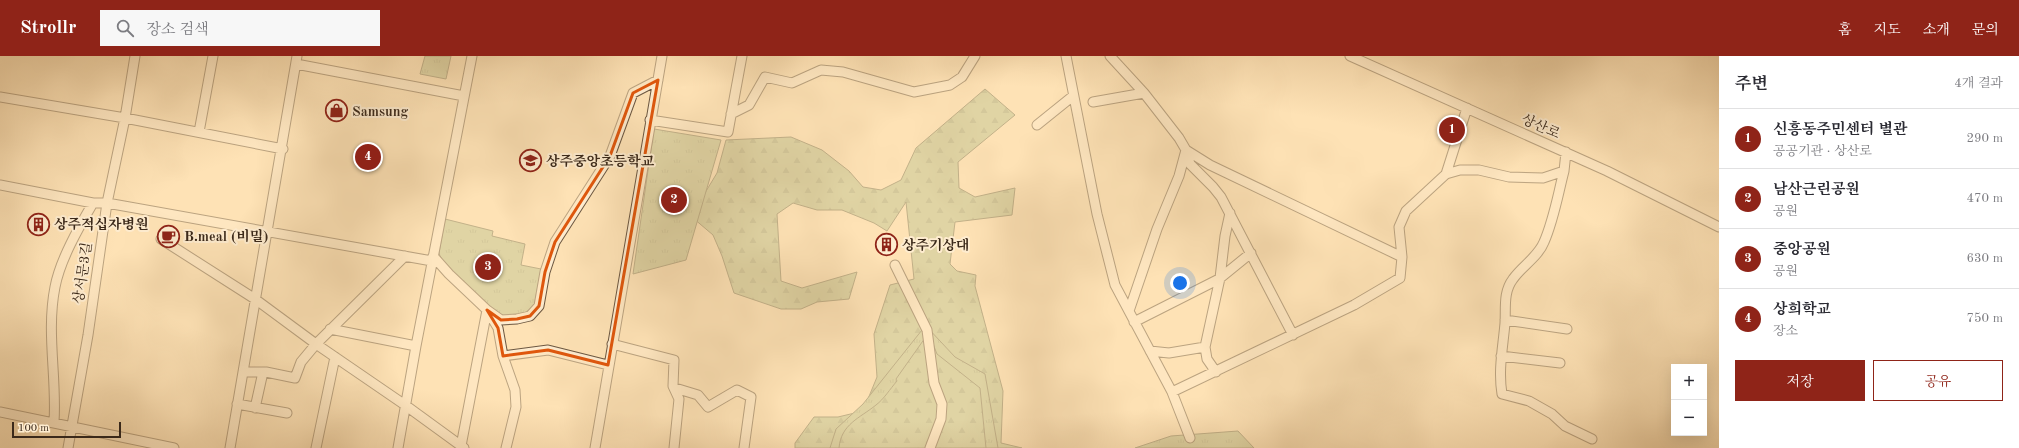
<!DOCTYPE html>
<html lang="ko">
<head>
<meta charset="utf-8">
<style>
  body { margin:0; font-family:"Old Standard TT","Noto Serif KR",serif; background:#f7f7f7; color:#2b2b33 }
  .controls { position:absolute; right:12px; bottom:12px; display:grid; overflow:hidden; border-radius:0px; box-shadow:0 4px 16px #0002 }
  .controls button { width:36px; height:36px; display:grid; place-items:center; padding:0; border:0; border-bottom:1px solid #e1e1e2; background:#fff; color:#2b2b33; font:20px sans-serif }
  .scale { position:absolute; left:12px; bottom:10px; width:109px; box-sizing:border-box; padding-left:4px; border:2px solid #3b291a; border-top:0; font-size:11px; line-height:14px; white-space:nowrap; color:#3b291a; -webkit-text-stroke:3px #feeccf; paint-order:stroke }
  .you { position:absolute; left:1180px; top:227px; width:14px; height:14px; margin:-10px; border:3px solid #fff; border-radius:50%; background:#1a73e8; box-shadow:0 0 0 6px #1a73e833 }
  .badge { display:grid; place-items:center; width:26px; height:26px; border-radius:50%; background:#8f2418; color:#fff; font-size:13px; font-weight:700 }
  .pin { position:absolute; translate:-50% -50%; border:2px solid #fff; box-shadow:0 1px 4px #0006 }
  .list { margin:0; padding:0; list-style:none }
  h2 { display:flex; justify-content:space-between; align-items:center; height:52px; margin:0; padding:0 16px; font-size:17px }
  h2 small { font-size:13px; font-weight:400; color:#7c7c81 }
  .list li { display:grid; grid-template-columns:26px 1fr auto; gap:12px; align-items:center; box-sizing:border-box; height:60px; padding:0 16px; border-top:1px solid #e1e1e2 }
  .list b { display:block; font-size:15px; white-space:nowrap }
  .list p { margin:0; font-size:13px; white-space:nowrap; color:#7c7c81 }
  .list em { font-size:13px; font-style:normal; color:#7c7c81 }
  .actions { display:flex; gap:8px; padding:12px 16px }
  .actions a { flex:1; padding:9px 0; border:1px solid #8f2418; border-radius:0px; text-align:center; font-size:14px; color:#8f2418 }
  .actions .main { background:#8f2418; color:#fff }
  .icon { flex:none; width:22px; height:22px; fill:none; stroke:currentColor; stroke-width:2; stroke-linecap:round; stroke-linejoin:round }
  .map { position:relative; flex:none; width:1719px; height:392px; overflow:hidden }
  header { display:flex; align-items:center; gap:24px; box-sizing:border-box; height:56px; padding:0 20px; background:#8f2418; color:#fff }
  header strong { font-size:19px }
  nav { display:flex; gap:22px; margin-inline-start:auto; font-size:14px }
  .search { width:280px; height:36px; background:#f7f7f7; display:flex; align-items:center; gap:10px; box-sizing:border-box; padding:0 14px; border-radius:0px; color:#7c7c81; font-size:15px }
  main { display:flex }
  aside { flex:1; background:#fff }
  .map>svg:first-child { display:block }
</style>
</head>
<body>
<header>
<strong>Strollr</strong>
<div class="search"><svg class="icon" aria-label="search" viewBox="0 0 24 24"><circle cx="10" cy="10" r="6"/><path d="M15 15l6 6"/></svg>장소 검색</div>
<nav><a>홈</a><a>지도</a><a>소개</a><a>문의</a></nav>
</header>
<main>
<div class="map">
<svg width="1719" height="392" viewBox="0 0 1719 392">
  <defs>
    <pattern id="forest-firs" width="22" height="20" patternUnits="userSpaceOnUse"><rect width="22" height="20" fill="#bdc490"/><path d="M5 1l3.5 6h-7zM16 11l3.5 6h-7z" fill="#a3a87c"/></pattern>
    <pattern id="park-tufts" width="24" height="20" patternUnits="userSpaceOnUse"><rect width="24" height="20" fill="#bdc490"/><path d="M3 7l-1-3M5 7V3M7 7l1-3M15 17l-1-3M17 17v-4M19 17l1-3" fill="none" stroke="#a3a87c"/></pattern>
  </defs>
  <rect width="100%" height="100%" fill="#fee2b5"/>
  <filter id="stains"><feTurbulence type="fractalNoise" baseFrequency=".005" numOctaves="4"/><feColorMatrix values="0 0 0 0 .2 0 0 0 0 .09 0 0 0 0 .02 0 0 0 .5 -.17"/></filter>
  <radialGradient id="worn" r=".72"><stop offset=".6" stop-color="#630" stop-opacity="0"/><stop offset="1" stop-color="#630" stop-opacity=".3"/></radialGradient>
  <!-- forest -->
  <path fill="url(#forest-firs)" stroke="#7c7655" d="M985,33l30,26 -57,47 1,26 16,9 40,-9 -3,27 -57,7 -5,42 7,7 19,4 -1,11 28,105 -2,52 21,5h-227v-5l19,-26h24l25,-6 14,-34 -3,-43 16,-49 24,-6 -8,-77 -19,29 -13,-8 -32,-13h-25l-24,-7 -16,11 4,67 21,7 55,-16 -8,27 -32,3 -16,7h-20l-47,-16 -12,-37 -9,-21 -20,-17 4,-12 20,-33 9,-33 65,-3 31,13 27,21 14,16 18,3 20,-10 15,-32z"/>
  <!-- park -->
  <path fill="url(#park-tufts)" stroke="#7c7655" d="M425,0h26l-5,23 -26,-5z
    M654,73l67,11 -35,120 -53,14z
    M445,163l48,12 -1,5 33,8 -4,21 20,4 -7,38c-9,6 -18,10 -29,9 -12,-2 -64,-51 -66,-63z
    M926,270l29,31 30,17 13,74h-12l-6,-60 -43,-34z
    M922,274l3,8 -29,41 1,2c-7,8 -13,18 -21,24 -16,13 -35,19 -37,43h-9l6,-19 27,-25z
    M1238,375l16,17h-119l36,-12z"/>
  <g fill="none" stroke-linecap="round" stroke-linejoin="round">
    <defs>
      <path id="minor" d="M1066,0l31,158 18,71 57,107 18,46
        M1110,0l34,37 35,45 7,12 4,14 23,23 8,10 72,138
        M1350,0l257,115 112,56
        M296,8l168,32
        M0,41l125,21 158,31
        M1093,46l51,-9
        M731,58l18,-9 16,-28 27,6 29,-13 22,2 71,20 36,-7 12,-8 13,-21
        M650,64l78,12 14,-76
        M1037,69l36,-29
        M199,76l14,-76
        M1564,115c-6,23 -10,48 -20,71 -6,15 -22,24 -31,37 -10,13 -7,29 -8,44 -2,24 -7,47 -3,71l27,7 23,13 13,12 27,13
        M1446,118l21,-66
        M0,129l93,18h14l325,58
        M161,183l94,60 61,45 89,61 59,43
        M433,200l16,18 38,36 11,18 5,28 12,34 1,17 -10,41
        M895,209l32,65 7,53 8,21 -1,15 -11,29
        M1129,255l28,-82 22,-53 7,-26 24,15 192,92
        M1505,264l62,9
        M1134,266l85,-43 32,-26
        M330,273l86,17
        M612,288l62,16 -1,26 6,13 -5,49
        M1150,295l19,2 36,-6
        M503,300l45,-6 60,15
        M1501,300l59,7
        M243,316h23l29,6 6,-16 15,-18 89,-88
        M1216,316l-9,-13 -2,-12 15,-69 5,-42 5,-23
        M675,332l23,7 10,12 29,-17 14,7 -7,51
        M1172,336l182,-87 46,-27 2,-21 -3,-30 7,-16 40,-37 14,-4h19l30,7 34,1 21,-7 2,-19
        M237,348l50,9
        M255,352l8,-36
        M0,356l174,36
        M54,366c3,-44 -8,-90 1,-135 5,-27 24,-60 38,-84
        M461,390l26,-136 14,10 16,-1 13,-3 9,-10 6,-34 10,-30 55,-86 23,-63 25,-13
        M68,392l20,-113 19,-132 18,-85 10,-62
        M230,392l67,-392
        M316,392l19,-91
        M398,392l18,-102 56,-290
        M595,392l67,-392"/>
    </defs>
    <!-- minor casing -->
    <use href="#minor" stroke="#6c5741" stroke-width="11"/>
    <!-- minor -->
    <use href="#minor" stroke="#feeccf" stroke-width="9"/>
  </g>
  <!-- marked area -->
  <path d="M0 0H1719V392H0ZM658,24l-50,285 -60,-15 -45,6 -5,-28 -11,-18 14,10 16,-1 13,-3 9,-10 6,-34 10,-30 55,-86 23,-63z" fill="#fee2b5" fill-opacity=".55" fill-rule="evenodd"/>
  <path fill="none" stroke="#df570d" stroke-width="3" stroke-linejoin="round" d="M658,24l-50,285 -60,-15 -45,6 -5,-28 -11,-18 14,10 16,-1 13,-3 9,-10 6,-34 10,-30 55,-86 23,-63z"/>
  <!-- icons -->
  <defs>
    <symbol id="shop-ring" viewBox="-11 -11 22 22"><circle r="9.5" fill="#feeccf" stroke="#8f2418" stroke-width="1.5"/><path d="M-5-2.5h2.3a2.7 3.5 0 0 1 5.4 0H5L5.5 6h-11ZM-1.5-2.5h3a1.5 2.3 0 0 0-3 0Z" fill="#8f2418"/></symbol>
    <symbol id="school-ring" viewBox="-11 -11 22 22"><circle r="9.5" fill="#feeccf" stroke="#8f2418" stroke-width="1.5"/><path d="M0-5L7-2L0 1L-7-2ZM-4 1L0 2.5L4 1V4Q0 6-4 4Z" fill="#8f2418"/></symbol>
    <symbol id="building-ring" viewBox="-11 -11 22 22"><circle r="9.5" fill="#feeccf" stroke="#8f2418" stroke-width="1.5"/><path d="M-4-6H4V6H1V3H-1V6H-4ZM-2.5-4.3h1.7v1.8h-1.7ZM.8-4.3h1.7v1.8H.8ZM-2.5-1h1.7V.8h-1.7ZM.8-1h1.7V.8H.8Z" fill="#8f2418"/></symbol>
    <symbol id="cafe-ring" viewBox="-11 -11 22 22"><circle r="9.5" fill="#feeccf" stroke="#8f2418" stroke-width="1.5"/><path d="M-5.5-4.5H6V0H3Q3 3.5 0 3.5H-2.5Q-5.5 3.5-5.5 0ZM3-3.2v2h1.7v-2ZM-6 4.5H4V6H-6Z" fill="#8f2418"/></symbol>
  </defs>
  <g fill-rule="evenodd">
    <use href="#shop-ring" x="324" y="42" width="25" height="25"/>
    <use href="#school-ring" x="518" y="92" width="25" height="25"/>
    <use href="#building-ring" x="26" y="156" width="25" height="25"/>
    <use href="#cafe-ring" x="156" y="168" width="25" height="25"/>
    <use href="#building-ring" x="874" y="176" width="25" height="25"/>
  </g>
  <g text-anchor="middle" stroke-width="4" stroke-linejoin="round" paint-order="stroke">
    <!-- poi labels -->
    <g font-size="14" font-weight="bold" fill="#3b291a" stroke="#feeccf" text-anchor="start">
      <text x="352" y="60">Samsung</text>
      <text x="546" y="110">상주중앙초등학교</text>
      <text x="54" y="173">상주적십자병원</text>
      <text x="184" y="185">B.meal (비밀)</text>
      <text x="902" y="194">상주기상대</text>
    </g>
    <!-- street labels -->
    <g font-size="14" fill="#3b291a" stroke="#feeccf">
      <text transform="translate(1541 70) rotate(24)" y="5">상산로</text>
      <text transform="translate(82 217) rotate(-82)" y="5">상서문3길</text>
    </g>
  </g>
  <rect width="100%" height="100%" filter="url(#stains)"/>
  <rect width="100%" height="100%" fill="url(#worn)"/>
</svg>
<div class="controls">
<button>+</button>
<button>−</button>
</div>
<div class="scale">100 m</div>
<div class="you"></div>
<div class="pin badge" style="left:1452px;top:74px">1</div>
<div class="pin badge" style="left:674px;top:144px">2</div>
<div class="pin badge" style="left:488px;top:211px">3</div>
<div class="pin badge" style="left:368px;top:101px">4</div>
</div>
<aside>
<h2>주변<small>4개 결과</small></h2>
<ul class="list">
<li><span class="badge">1</span><div><b>신흥동주민센터 별관</b><p>공공기관 · 상산로</p></div><em>290 m</em></li>
<li><span class="badge">2</span><div><b>남산근린공원</b><p>공원</p></div><em>470 m</em></li>
<li><span class="badge">3</span><div><b>중앙공원</b><p>공원</p></div><em>630 m</em></li>
<li><span class="badge">4</span><div><b>상희학교</b><p>장소</p></div><em>750 m</em></li>
</ul>
<div class="actions"><a class="main">저장</a><a>공유</a></div>
</aside>
</main>
</body>
</html>
